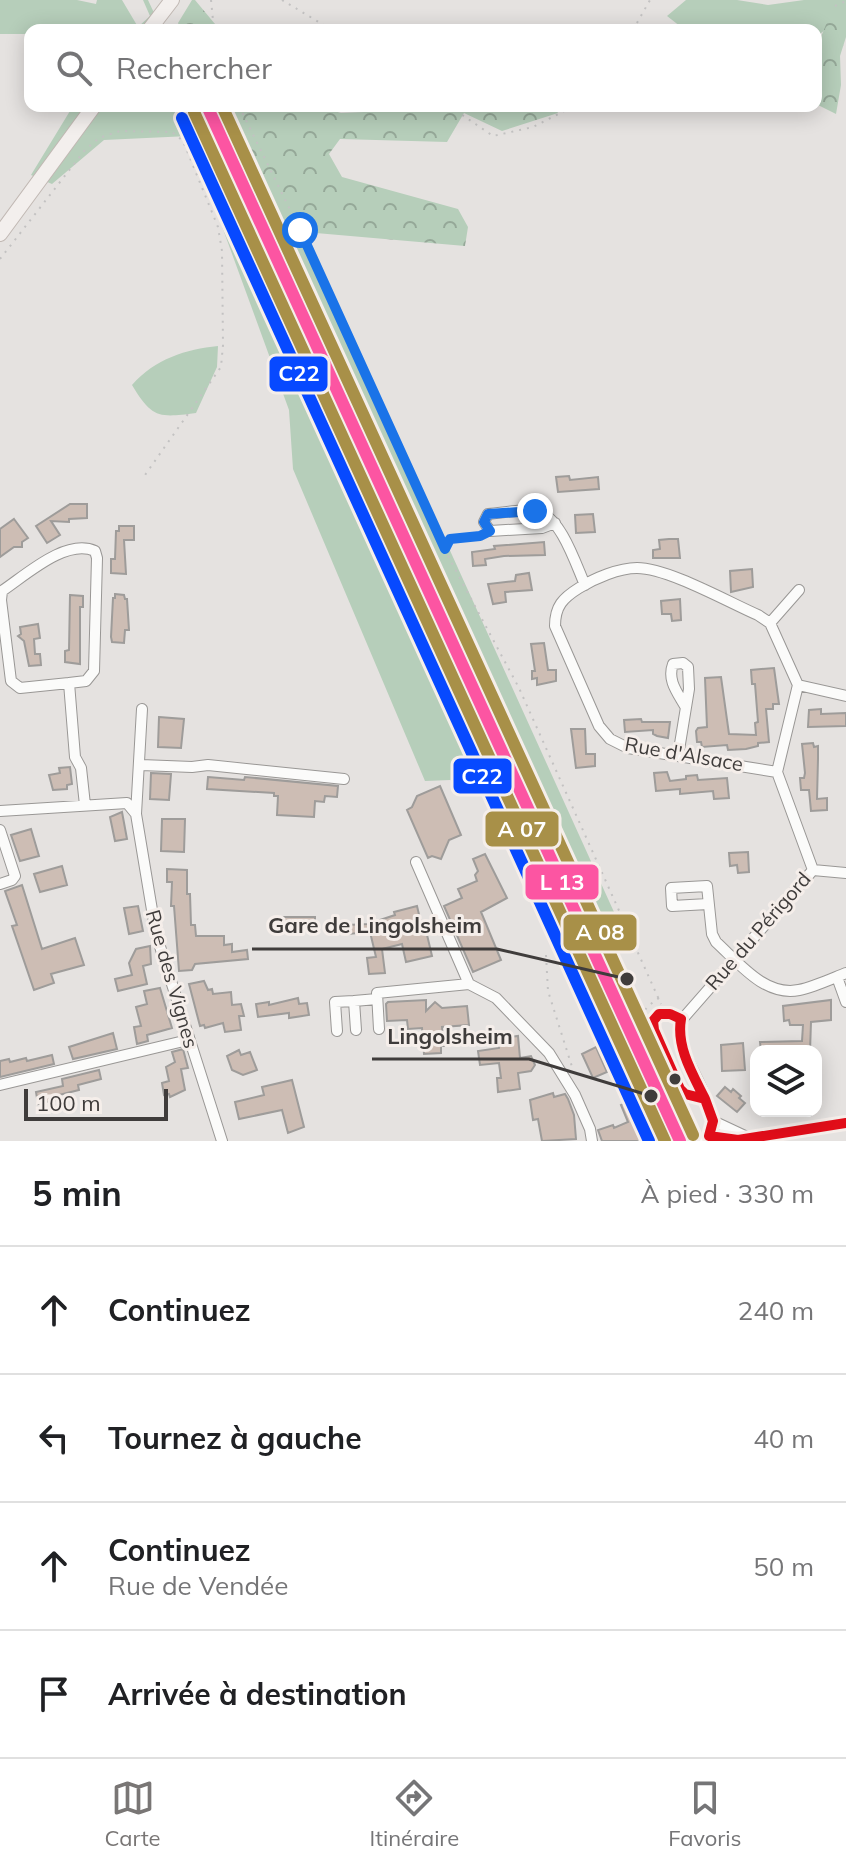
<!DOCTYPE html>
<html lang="fr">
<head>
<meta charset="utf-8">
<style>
  body { margin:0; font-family:Mulish,sans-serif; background:#f6f6f6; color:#202124 }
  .controls { position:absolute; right:24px; bottom:24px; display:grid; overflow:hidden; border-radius:16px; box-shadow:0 4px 20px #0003 }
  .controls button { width:72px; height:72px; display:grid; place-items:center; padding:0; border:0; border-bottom:2px solid #e0e0e0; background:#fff; color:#202124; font:40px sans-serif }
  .scale { position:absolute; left:24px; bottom:20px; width:144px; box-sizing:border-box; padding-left:8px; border:4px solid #3f3c3b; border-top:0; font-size:22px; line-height:28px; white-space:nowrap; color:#3f3c3b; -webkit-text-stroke:6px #f5eeea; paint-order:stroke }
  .stop { position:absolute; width:24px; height:24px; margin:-18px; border:6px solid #1a73e8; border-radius:50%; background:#fff }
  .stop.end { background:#1a73e8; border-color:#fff; box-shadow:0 2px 8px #0008 }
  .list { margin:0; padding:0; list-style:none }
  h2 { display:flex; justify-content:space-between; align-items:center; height:104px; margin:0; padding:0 32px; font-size:34px }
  h2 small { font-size:26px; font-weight:400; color:#757577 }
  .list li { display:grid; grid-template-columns:52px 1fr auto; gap:24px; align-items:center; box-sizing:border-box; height:128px; padding:0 32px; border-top:2px solid #e0e0e0 }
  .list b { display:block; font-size:30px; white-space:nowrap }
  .list p { margin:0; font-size:26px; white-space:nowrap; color:#757577 }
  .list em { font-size:26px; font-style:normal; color:#757577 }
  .icon { flex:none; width:44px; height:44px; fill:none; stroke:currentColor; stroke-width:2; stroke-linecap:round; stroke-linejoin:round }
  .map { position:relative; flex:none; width:846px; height:1141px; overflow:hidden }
  .search { position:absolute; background:#fff; box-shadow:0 4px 20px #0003; left:24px; right:24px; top:24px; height:88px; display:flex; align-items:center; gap:20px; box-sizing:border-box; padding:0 28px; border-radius:16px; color:#757577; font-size:30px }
  .sheet { height:616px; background:#fff }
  nav { display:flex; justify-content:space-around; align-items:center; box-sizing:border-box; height:112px; border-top:2px solid #e0e0e0; background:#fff; font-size:22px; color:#757577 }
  nav a { display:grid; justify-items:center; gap:4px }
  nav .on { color:#797675 }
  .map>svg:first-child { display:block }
</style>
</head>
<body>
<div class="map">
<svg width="846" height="1141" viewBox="0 0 846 1141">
  <defs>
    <pattern id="forest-crowns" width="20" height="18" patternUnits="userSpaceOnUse" patternTransform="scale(2)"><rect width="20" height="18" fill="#b6ceba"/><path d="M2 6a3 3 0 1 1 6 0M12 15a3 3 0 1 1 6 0" fill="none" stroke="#95a898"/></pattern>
  </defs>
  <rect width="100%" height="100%" fill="#e5e2e0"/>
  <!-- grass -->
  <path fill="#b6ceba" d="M0,0h77l19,4 1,-4h25l16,27 12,-11 -7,-16h5l14,30h-132v4h-30z
    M686,0h51l31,5 36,-5h42v14l-25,19 -5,16v-19h-131l-18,-14z
    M73,106h123l309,698 -55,-24 -25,1 -132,-312 -4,-59 -100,-274 -85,4 -52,44 -21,-9z
    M270,229l25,1 123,250 196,432 -26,13z
    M218,346l-1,21 -21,46c-38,5 -44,5 -64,-28 23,-26 54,-36 86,-39z"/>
  <!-- forest -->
  <path fill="url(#forest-crowns)" d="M192,0h3l25,30h-39l-3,-7z
    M846,14v23l-6,19 1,29 -5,29 -20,-10v-55l14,-34z
    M215,106h102l24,7 91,-4 -3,-3h125l4,7 -56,18 -38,-18 -17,29 -107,-3 -11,15 13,23 116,32 10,18 -3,19 -195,-17z"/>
  <!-- building -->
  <path fill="#cdbdb4" stroke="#9e9c9a" stroke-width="2" d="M569,476l1,4 28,-3 1,12 -41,3 -2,-15z
    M70,504h17v14l-18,1v3l-18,-1 9,14 -13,8 -11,-17z
    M593,514l2,18 -19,1 -1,-18z
    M14,519l14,19 -6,4v5h-8l-14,10v-28z
    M119,526h15v14h-10l2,34 -15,-1v-14h4l1,-28h3z
    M669,539h9l2,19h-27v-8l7,-1 -1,-9z
    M544,542l1,13 -41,1 -19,3 1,6 -13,1 -1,-14 23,-3 -1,-3z
    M752,569l1,18 -22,5 -1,-21z
    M529,573l3,17 -27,2 1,10 -13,2 -5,-20 27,-3 1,-6z
    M115,594l9,1 1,4h2l2,31h-4l-1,13 -12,-1 -1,-5 2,-39h2z
    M70,595l13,1v11h-3v57l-15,-2v-11l4,-1z
    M680,599l1,21 -9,1 -1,-7h-9l-1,-13z
    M38,624l2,14 -6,1 1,15h5l1,11 -12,1 -5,-25 -6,-5 3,-2 -1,-7z
    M544,643l4,27h8v11l-19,4v-7l-5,1v-8h3l-4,-27z
    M774,668l5,36h-6v5h-7l3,33 -11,1v3l-12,3 -18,1 -1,-5 -25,2 -1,-5h-4l-1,-11 2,-3 9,-1 -2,-49 16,-1 8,57 27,1 -1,-12 3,-1 -3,-38h-3l-1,-14z
    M821,709v5l25,-1v13l-38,1 1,-17z
    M159,717l25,2 -3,29 -23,-1z
    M641,719l1,3h28l-2,16 -11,-2 -4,-2v-4l-28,2 -1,-12z
    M571,729h14l1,25h9v12l-19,2z
    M813,743l1,4 4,-1v13l-1,40 10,-1v12l-16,1 -2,-21h-8l-1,-12h4l1,-5 -3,-29z
    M70,767l2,17 -5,1v4l-14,1 -4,-15 11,-2 -1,-5z
    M667,772l3,9 16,-2v-3l11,-1 1,5 29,-2 2,20 -15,1 -1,-8 -33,3v-5l-24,2 -2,-18z
    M151,773l20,1 -2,26 -19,-1z
    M208,777l36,3 1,-3 93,9 -1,11 -12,-1 -1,6 -9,-1 -1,16 -37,-2 1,-19h-4v-3l-67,-4z
    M440,786l21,49 -12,5 -8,19 -9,-3 -4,2 -21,-48 5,-3 5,-11z
    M122,812l5,27 -12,2 -5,-24z
    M162,819h23l-1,33 -23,-1z
    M31,829l8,27 -19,5 -9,-26z
    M748,852l1,20 -11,1 -1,-8 -7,1 -1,-13z
    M485,854l22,44 -26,14 20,48 -28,12 -29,-66 18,-8 -4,-9 19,-8 -2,-6 3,-4 -5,-12z
    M62,866l5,19 -27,7 -6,-18z
    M167,869l20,1v24h3l1,31h4l1,11h28v9l8,-1v8l15,-2 1,9 -53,5 -3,6 -13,1 -5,-65h-3l1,-24h-5z
    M22,885l20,64 33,-11 9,27 -33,9 3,9 -20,7 -22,-64 5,-1 -12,-34z
    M138,906l5,25 -14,3 -5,-26z
    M417,906l4,17 3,-1 8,34 -26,6 -4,-18 -20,5 3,24 -16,1 -2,-16 9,-1 -6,-25 -22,2v-9l20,-1 27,-9 -1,-3z
    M273,917h42v13l-42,-1z
    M150,946l1,18 -8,2 4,18 -29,7 -3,-12 17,-4 -3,-12 7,-14z
    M204,981l4,9 4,-1 1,5 18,-2 1,13 9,-1 3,12h-5l2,14 -16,2 -2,-9 -18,5 -1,-3 -4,1 -11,-42z
    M160,988l12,40 -25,7 1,6 -11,3 -3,-17 7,-1 -5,-19 11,-3 -3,-13z
    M298,998l1,6 8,-1 2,12 -20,3v-5l-31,4 -2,-13 13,-2v3z
    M426,1000v11l9,-9 7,6 25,-2 2,19 -27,2 2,19h-3v7l-17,1 -2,-26 -14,1 -1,-9 -20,1 -1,-17 2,-2z
    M831,1000v20l-20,2 -1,29h-49l-1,-9 42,-1 1,-16h-13l-1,-5 -5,1 -1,-15z
    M113,1033l4,16 -44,10 -4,-12z
    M518,1036l2,22 11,-2 4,9 -4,6 -13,2 2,16 -22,3 -1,-14h4l-2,-15 -19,2 -2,-14 21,-3v-3l4,-1v-6z
    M743,1043l2,27 -23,1 -1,-26z
    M596,1047l11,25 -14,6 -11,-24z
    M183,1049l5,19 -7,1 4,21 -15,7 -1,-3 -5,1 -2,-12 7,-2 -3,-14 9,-5 -3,-10z
    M239,1050l2,5 9,-3 7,18 -14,5 -11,-5 -5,-14z
    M52,1055l2,9 -54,13v-16l9,-2 1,3 16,-4 1,3z
    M99,1070l2,9 -23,6 1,5 -24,6 1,4 -18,4 -2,-12 27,-6 -1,-7z
    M292,1080l12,47 -16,6 -6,-23 -43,9 -4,-17 29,-7 -2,-8z
    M725,1087l6,5 2,-3 8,7 -2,2 6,5 -8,9 -20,-16z
    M553,1093l1,4 11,-3 3,5 6,16 2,24 -34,2 -4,-22 -5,1 -3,-20z
    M629,1102l5,13 7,2 10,24h-49l-4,-11 15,-5 1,3 14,-6 -7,-17z"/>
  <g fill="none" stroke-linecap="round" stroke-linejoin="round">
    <defs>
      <path id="minor" d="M555,523l-13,5 -52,3 -6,-9 4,-8c16,-1 35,-6 50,-2 23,5 38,53 47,73
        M770,623l29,-33
        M69,683l-49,5 -9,-7 -10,-81 1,-9c24,-16 64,-53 93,-40l2,7 -3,113 -8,10 -17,2 6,74 6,11 4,37
        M678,756l11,-67 -1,-22 -5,-4 -10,1c-6,16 4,28 12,42
        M141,765l51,2 16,-2 136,14
        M777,772l-149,-24 -18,-9 -11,-13 -44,-100c0,-20 8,-28 24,-38 16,-10 40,-20 58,-20 31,0 91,34 121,47l12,8 28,62 48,11
        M0,811l127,-8 9,11 20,120 66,207
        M136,814l6,-105
        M0,830l15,46 -3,4 -12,4
        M416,862l53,122 27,14 53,55 26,42 15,34 2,12
        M813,870l33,3
        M708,904l-36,2 -1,-18 36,-2 5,48 4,8c23,21 49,55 83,48 15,-3 32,-11 47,-17
        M837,977l9,25
        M681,1019l-11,-5h-11l-6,7 1,9 26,59 5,5 20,5
        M379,1029l-2,-36 92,-9
        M356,1030l-2,-29 23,-2
        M337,1031l-2,-29 19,-1
        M0,1085l188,-45
        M713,1121l32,15
        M709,1136l29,4 108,-17
        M704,1141c29,-25 -31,-85 -25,-118l134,-153 -36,-98 21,-87"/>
      <path id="major" d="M149,30l23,-30
        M0,234l94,-128"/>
    </defs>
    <!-- minor casing -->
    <use href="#minor" stroke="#999795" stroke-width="12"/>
    <!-- major casing -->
    <use href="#major" stroke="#c1b8b3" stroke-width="16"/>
    <!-- path -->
    <path stroke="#c3c2c2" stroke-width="2" stroke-dasharray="2 6" stroke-linecap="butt" d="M211,0l3,30
      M282,0l50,30
      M835,6l11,-5
      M633,30l17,-30
      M239,106l61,124 147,324 72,134 142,316
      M449,106l44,30 40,-9 41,-21
      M0,259l85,-109 14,-12 21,-7 52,1 11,9 35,86 4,24 1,94 -2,22 -76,108
      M445,548l5,-9 30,-3
      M546,955l2,36 25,79
      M659,998c-12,8 -21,16 -19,31l28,62 14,16 14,29
      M655,1128l20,-8 2,3 11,-4
      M638,1141l16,-6 -2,-12"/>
    <!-- minor -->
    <use href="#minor" stroke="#fbfbfa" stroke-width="10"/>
    <!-- major -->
    <use href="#major" stroke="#f3efed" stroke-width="14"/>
    <defs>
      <path id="bus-1" d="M659,1014h11l11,5c-5,28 12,56 24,80l-20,-5 -5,-5 -26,-59 -1,-9z
        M705,1099l8,22 -4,15 29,4 108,-17"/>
    </defs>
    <!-- bus-1 casing -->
    <use href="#bus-1" stroke="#f5eeea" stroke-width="16"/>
    <!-- bus-1 -->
    <use href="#bus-1" stroke="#e10d19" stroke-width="10"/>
    <defs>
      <path id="rail-1" d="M207,106l473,1035"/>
      <path id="rail-2" d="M194,112l471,1029"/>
      <path id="rail-3" d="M222,106l471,1029"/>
      <path id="rail-4" d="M182,118l467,1023"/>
    </defs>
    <!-- rail-1 casing -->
    <use href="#rail-1" stroke="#f5eeea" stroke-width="18"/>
    <!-- rail-2 casing -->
    <use href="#rail-2" stroke="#f5eeea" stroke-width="18"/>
    <!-- rail-3 casing -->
    <use href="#rail-3" stroke="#f5eeea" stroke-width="18"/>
    <!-- rail-4 casing -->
    <use href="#rail-4" stroke="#f5eeea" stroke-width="18"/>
    <!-- rail-1 -->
    <use href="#rail-1" stroke="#fc55a2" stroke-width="12"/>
    <!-- rail-2 -->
    <use href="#rail-2" stroke="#a89048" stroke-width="12"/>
    <!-- rail-3 -->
    <use href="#rail-3" stroke="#a89048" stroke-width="12"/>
    <!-- rail-4 -->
    <use href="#rail-4" stroke="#0749ff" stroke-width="12"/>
  </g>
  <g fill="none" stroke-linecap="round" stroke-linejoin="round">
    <!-- route -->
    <path stroke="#1a73e8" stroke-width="10" d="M300,230l145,319 5,-10 30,-3 10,-5 -6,-9 4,-8 47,-3"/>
  </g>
  <!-- markers -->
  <circle fill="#3f3c3b" stroke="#f5eeea" stroke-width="3" cx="675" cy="1079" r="7"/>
  <g text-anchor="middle" stroke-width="6" stroke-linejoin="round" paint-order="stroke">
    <!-- street labels -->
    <g font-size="20" fill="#3f3c3b" stroke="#f5eeea">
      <text transform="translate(684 754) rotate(10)" y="7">Rue d'Alsace</text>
      <text transform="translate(758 931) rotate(-49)" y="7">Rue du Périgord</text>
      <text transform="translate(172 979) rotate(74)" y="7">Rue des Vignes</text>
    </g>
  </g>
  <!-- callouts -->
  <path fill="none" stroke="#3f3c3b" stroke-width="3" d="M627 979L497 949H252M651 1096L529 1059H372"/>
  <g fill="#3f3c3b" stroke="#f5eeea" stroke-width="3">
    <circle cx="627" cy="979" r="8"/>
    <circle cx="651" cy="1096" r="8"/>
  </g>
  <g font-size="22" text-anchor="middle" font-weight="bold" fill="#3f3c3b" stroke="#f5eeea" stroke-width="6" stroke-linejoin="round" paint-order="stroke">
    <text x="375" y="933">Gare de Lingolsheim</text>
    <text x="450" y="1044">Lingolsheim</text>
  </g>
  <g stroke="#f5eeea" stroke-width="3">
    <rect x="268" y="355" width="61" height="38" rx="8" fill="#0749ff"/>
    <rect x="452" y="757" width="61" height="38" rx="8" fill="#0749ff"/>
    <rect x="484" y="810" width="76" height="38" rx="8" fill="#a89048"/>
    <rect x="524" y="863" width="76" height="38" rx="8" fill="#fc55a2"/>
    <rect x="562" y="913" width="76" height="39" rx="8" fill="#a89048"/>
  </g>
  <g font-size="22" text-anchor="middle" font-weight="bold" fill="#fff">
    <text x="299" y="381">C22</text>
    <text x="482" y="784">C22</text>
    <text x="522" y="837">A 07</text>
    <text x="562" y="890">L 13</text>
    <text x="600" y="940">A 08</text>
  </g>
</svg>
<div class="controls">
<button><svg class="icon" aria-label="layers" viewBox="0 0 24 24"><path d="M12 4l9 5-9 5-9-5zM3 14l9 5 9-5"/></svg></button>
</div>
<div class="scale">100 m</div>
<div class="stop" style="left:300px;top:230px"></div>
<div class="stop end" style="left:535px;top:511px"></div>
<div class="search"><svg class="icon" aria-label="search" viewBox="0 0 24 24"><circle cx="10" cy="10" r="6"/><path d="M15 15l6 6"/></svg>Rechercher</div>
</div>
<section class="sheet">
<h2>5 min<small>À pied · 330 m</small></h2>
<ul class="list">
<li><svg class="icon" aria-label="ahead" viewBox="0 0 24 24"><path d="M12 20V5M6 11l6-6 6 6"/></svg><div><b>Continuez</b></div><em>240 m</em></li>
<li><svg class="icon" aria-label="left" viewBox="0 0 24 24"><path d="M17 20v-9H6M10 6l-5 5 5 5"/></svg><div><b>Tournez à gauche</b></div><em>40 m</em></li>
<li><svg class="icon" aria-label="ahead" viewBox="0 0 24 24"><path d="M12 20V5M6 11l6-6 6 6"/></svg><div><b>Continuez</b><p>Rue de Vendée</p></div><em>50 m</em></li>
<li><svg class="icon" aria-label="arrive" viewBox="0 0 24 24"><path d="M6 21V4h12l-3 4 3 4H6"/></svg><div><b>Arrivée à destination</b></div></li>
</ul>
</section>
<nav>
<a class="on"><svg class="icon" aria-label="map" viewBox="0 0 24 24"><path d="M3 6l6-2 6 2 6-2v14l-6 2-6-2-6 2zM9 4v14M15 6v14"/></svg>Carte</a>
<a><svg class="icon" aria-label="directions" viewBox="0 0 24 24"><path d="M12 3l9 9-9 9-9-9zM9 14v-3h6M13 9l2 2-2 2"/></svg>Itinéraire</a>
<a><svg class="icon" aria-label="saved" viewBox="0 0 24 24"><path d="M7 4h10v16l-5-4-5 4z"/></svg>Favoris</a>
</nav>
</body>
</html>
